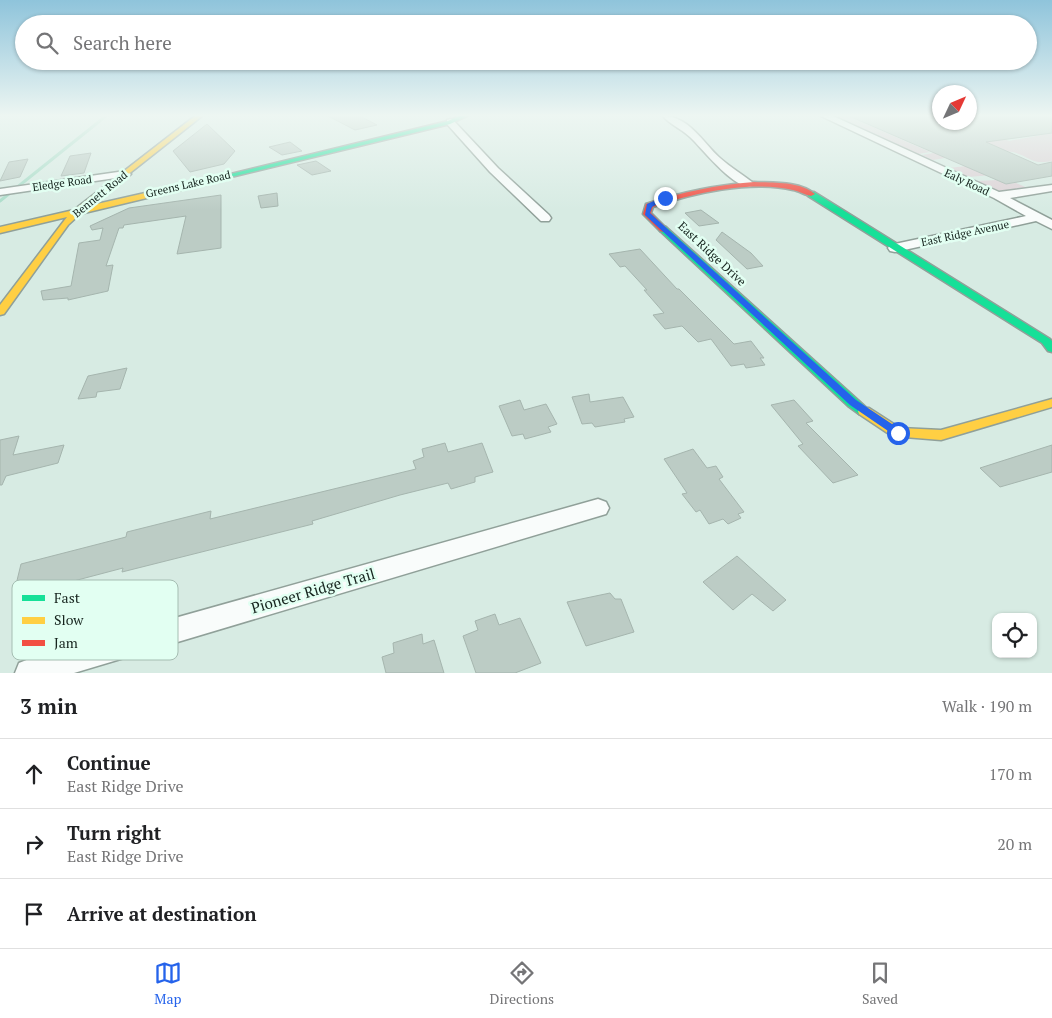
<!DOCTYPE html>
<html lang="en">
<head>
<meta charset="utf-8">
<style>
  body { margin:0; font-family:"PT Serif",serif; background:#f2f2f2; color:#202124 }
  .controls { position:absolute; right:15px; bottom:15px; display:grid; overflow:hidden; border-radius:10px; box-shadow:0 1px 4px #0004 }
  .controls button { width:45px; height:45px; display:grid; place-items:center; padding:0; border:0; border-bottom:1px solid #e0e0e0; background:#fff; color:#202124; font:25px sans-serif }
  .compass { position:absolute; left:932px; top:85px; width:45px; height:45px; border-radius:50%; background:#fff; box-shadow:0 1px 4px #0004; rotate:46deg }
  .stop { position:absolute; width:15px; height:15px; margin:-11px; border:4px solid #2563eb; border-radius:50%; background:#fff }
  .stop.end { background:#2563eb; border-color:#fff; box-shadow:0 1px 5px #0008 }
  .list { margin:0; padding:0; list-style:none }
  h2 { display:flex; justify-content:space-between; align-items:center; height:65px; margin:0; padding:0 20px; font-size:21px }
  h2 small { font-size:16px; font-weight:400; color:#757577 }
  .list li { display:grid; grid-template-columns:32px 1fr auto; gap:15px; align-items:center; box-sizing:border-box; height:70px; padding:0 20px; border-top:1px solid #e0e0e0 }
  .list b { display:block; font-size:19px; white-space:nowrap }
  .list p { margin:0; font-size:16px; white-space:nowrap; color:#757577 }
  .list em { font-size:16px; font-style:normal; color:#757577 }
  .icon { flex:none; width:28px; height:28px; fill:none; stroke:currentColor; stroke-width:2; stroke-linecap:round; stroke-linejoin:round }
  .map { position:relative; flex:none; width:1052px; height:673px; overflow:hidden }
  .search { position:absolute; background:#fff; box-shadow:0 1px 4px #0004; left:15px; right:15px; top:15px; height:55px; display:flex; align-items:center; gap:12px; box-sizing:border-box; padding:0 18px; border-radius:28px; color:#757577; font-size:19px }
  .sheet { height:275px; background:#fff }
  nav { display:flex; justify-content:space-around; align-items:center; box-sizing:border-box; height:70px; border-top:1px solid #e0e0e0; background:#fff; font-size:14px; color:#757577 }
  nav a { display:grid; justify-items:center; gap:2px }
  nav .on { color:#2563eb }
  .map>svg:first-child { display:block }
</style>
</head>
<body>
<div class="map">
<svg width="1052" height="673" viewBox="0 0 1052 673">
  <rect width="100%" height="100%" fill="#d7ebe3"/>
  <!-- green -->
  <path fill="#dcd1d5" d="M836,116h12l82,36 -12,2z
    M985,132l24,9 43,-8v28c-21,4 -21,-4 -39,-9 -7,-2 -14,2 -21,-1l10,-3 -20,4 10,23 -24,2 -20,-9 29,-3 -20,-9 -24,4 -11,-5 46,-8z
    M997,180l9,4 10,-1 14,6 -28,4 -26,-12z"/>
  <g fill="none" stroke-linecap="round" stroke-linejoin="round">
    <!-- stream -->
    <path stroke="#a9dcc8" stroke-width="3" d="M0,201l106,-85"/>
  </g>
  <!-- building -->
  <path fill="#bcccc5" stroke="#a5b5ae" d="M328,116h32l17,9 -22,5z
    M849,116h91v6h30v-6h82v17l-66,9 52,23 14,-3v14l-46,8z
    M207,124l28,27 -11,13 -34,8 -17,-21z
    M290,142l12,9 -20,4 -13,-8z
    M91,153l-7,20 -23,3 9,-20z
    M28,159l-8,18 -20,4 9,-19z
    M316,161l15,10 -19,4 -15,-10z
    M277,193l1,13 -17,2 -3,-12z
    M221,195v53l-44,6 9,-38 -62,9 -1,3h-4l-13,38 7,-1 -5,26 -40,9v-2l-25,2 -2,-9 30,-5 8,-43 21,-3 3,-12 -11,2 -2,-4 39,-18z
    M701,210l18,13 -20,3 -14,-13z
    M722,232l29,21 12,13 -16,3 -31,-29z
    M640,249l37,40h2l55,55 17,-3 13,17h-4l5,7 -19,3 -2,-4 -13,2 -20,-27 -13,3 -16,-16 -17,3 -12,-14 11,-2 -20,-23h3l-22,-24 -5,1 -11,-13z
    M127,368l-7,21 -23,3 -1,5 -18,2 10,-23z
    M589,394l1,8 33,-5 11,20 -10,2 1,3 -30,5 -3,-4 -10,1 -10,-27z
    M520,400l4,10 22,-6 11,20 -9,3 3,5 -26,7 -2,-5 -11,2 -13,-30z
    M794,400l19,21 -7,2 52,52 -25,8 -35,-37 5,-2 -32,-39z
    M19,436l-6,19 51,-10 -6,18 -52,13 -4,9h-2v-45z
    M445,443l3,9 34,-9 11,29 -18,5v5l-24,7 -3,-6 -48,12 -88,26 1,3 -191,48 1,-4 -110,29 8,-33 105,-27 1,-5 84,-21 -1,8 206,-50 -3,-8 11,-4 -2,-8z
    M1052,445v27l-52,15 -20,-19z
    M693,449l14,19 9,-2 7,11 -4,2 25,33 -6,2 3,4 -13,6 -5,-5 -14,5 -9,-14 -4,2 -14,-18 5,-1 -23,-34z
    M737,556l49,44 -13,11 -21,-17 -19,16 -30,-28z
    M610,593l5,6h6l13,33 -48,14 -19,-44z
    M495,614l4,11 21,-7 21,45 -26,10h-39l-13,-37 15,-6 -3,-9z
    M422,634l1,10 11,-4 10,33h-58l-4,-16 12,-4 -1,-10z"/>
  <g fill="none" stroke-linecap="round" stroke-linejoin="round">
    <defs>
      <path id="street" d="M663,116c26,0 40,27 57,42 10,9 22,16 32,24l2,2 -2,2c-17,5 -50,-38 -62,-49 -8,-8 -21,-13 -27,-21z
        M821,116h12l166,76 53,-7v6l-42,7 42,22v9l-16,-8 -141,31 -5,-1 -2,-3 2,-3 136,-29 -32,-18z
        M450,119l3,1 45,48 51,47 2,3 -2,3h-8l-51,-49 -43,-48v-4z
        M125,171l6,3 -2,2 -129,19v-6z
        M598,499l8,3 3,6 -3,6 -532,159h-59l4,-10 10,-4z"/>
      <path id="fast" d="M459,116h8l-17,8 -252,61 -4,-2 254,-62z
        M808,192h6l236,147 2,2v11l-4,-1 -6,-8 -234,-147z
        M663,226l3,1 192,173 12,11 -1,3h-10l-11,-8 -188,-175v-4z"/>
      <path id="slow" d="M195,116h7l-114,90 110,-25 4,2 -1,2 -121,29 -12,11 -64,89 -4,1v-10l67,-88 -67,16v-6l74,-17z
        M1052,399v8l-111,33 -49,-4 -33,-22 -1,-3 1,-3h10l31,20 41,2z"/>
      <path id="jam" d="M754,182c20,1 45,-1 61,12l-4,2c-6,-1 -12,-5 -18,-6 -43,-10 -100,3 -140,17l-2,6 16,16 -4,3 -3,-1 -17,-17 3,-10c35,-12 71,-19 108,-22z"/>
    </defs>
    <!-- street casing -->
    <use href="#street" stroke="#90a099" stroke-width="3"/>
    <!-- fast casing -->
    <use href="#fast" stroke="#90a099" stroke-width="3"/>
    <!-- slow casing -->
    <use href="#slow" stroke="#90a099" stroke-width="3"/>
    <!-- jam casing -->
    <use href="#jam" stroke="#90a099" stroke-width="3"/>
    <!-- street -->
    <use href="#street" fill="#f9fcfb" fill-rule="evenodd"/>
    <!-- fast -->
    <use href="#fast" fill="#16e098" fill-rule="evenodd"/>
    <!-- slow -->
    <use href="#slow" fill="#ffcf43" fill-rule="evenodd"/>
    <!-- jam -->
    <use href="#jam" fill="#f24e42" fill-rule="evenodd"/>
  </g>
  <!-- sky -->
  <linearGradient id="sky" x2="0" y2="1"><stop stop-color="#8fc4db"/><stop offset="0.55" stop-color="#edf6f2"/><stop offset="1" stop-color="#edf6f2" stop-opacity="0"/></linearGradient>
  <rect width="1052" height="210" fill="url(#sky)"/>
  <!-- route -->
  <path fill="#2563eb" d="M663,197l5,1 -16,9 -2,6 206,187 45,30v5h-7l-44,-30 -205,-190 2,-11z"/>
  <g text-anchor="middle" stroke-width="5" stroke-linejoin="round" paint-order="stroke">
    <!-- far-street labels -->
    <g font-size="11" fill="#16241e" stroke="#e2fff2">
      <text transform="translate(967 182) rotate(25)" y="4">Ealy Road</text>
      <text transform="translate(62 183) rotate(-8)" y="4">Eledge Road</text>
      <text transform="translate(188 184) rotate(-13)" y="4">Greens Lake Road</text>
      <text transform="translate(100 194) rotate(-39)" y="4">Bennett Road</text>
      <text transform="translate(965 233) rotate(-12)" y="4">East Ridge Avenue</text>
    </g>
    <!-- street labels -->
    <g font-size="12" fill="#16241e" stroke="#e2fff2">
      <text transform="translate(712 254) rotate(43)" y="4">East Ridge Drive</text>
    </g>
    <!-- near-street labels -->
    <g font-size="15" fill="#16241e" stroke="#e2fff2">
      <text transform="translate(313 591) rotate(-16)" y="5">Pioneer Ridge Trail</text>
    </g>
  </g>
  <!-- legend -->
  <rect x="12" y="580" width="166" height="80" rx="8" fill="#e2fff2" stroke="#a5bdb2" stroke-width="1"/>
  <rect x="22" y="595" width="23" height="6" fill="#16e098"/>
  <rect x="22" y="617" width="23" height="7" fill="#ffcf43"/>
  <rect x="22" y="640" width="23" height="6" fill="#f24e42"/>
  <g font-size="14" fill="#16241e">
    <text x="54" y="603">Fast</text>
    <text x="54" y="625">Slow</text>
    <text x="54" y="648">Jam</text>
  </g>
</svg>
<div class="controls">
<button><svg class="icon" aria-label="locate" viewBox="0 0 24 24"><circle cx="12" cy="12" r="6"/><path d="M12 2v4M12 18v4M2 12h4M18 12h4"/></svg></button>
</div>
<svg class="compass" viewBox="-18 -18 36 36"><path d="M0-13l5 13h-10z" fill="#e53935"/><path d="M0 13l5-13h-10z" fill="#757577"/></svg>
<div class="stop" style="left:898px;top:433px"></div>
<div class="stop end" style="left:665px;top:198px"></div>
<div class="search"><svg class="icon" aria-label="search" viewBox="0 0 24 24"><circle cx="10" cy="10" r="6"/><path d="M15 15l6 6"/></svg>Search here</div>
</div>
<section class="sheet">
<h2>3 min<small>Walk · 190 m</small></h2>
<ul class="list">
<li><svg class="icon" aria-label="ahead" viewBox="0 0 24 24"><path d="M12 20V5M6 11l6-6 6 6"/></svg><div><b>Continue</b><p>East Ridge Drive</p></div><em>170 m</em></li>
<li><svg class="icon" aria-label="right" viewBox="0 0 24 24"><path d="M7 20v-9h11M14 6l5 5-5 5"/></svg><div><b>Turn right</b><p>East Ridge Drive</p></div><em>20 m</em></li>
<li><svg class="icon" aria-label="arrive" viewBox="0 0 24 24"><path d="M6 21V4h12l-3 4 3 4H6"/></svg><div><b>Arrive at destination</b></div></li>
</ul>
</section>
<nav>
<a class="on"><svg class="icon" aria-label="map" viewBox="0 0 24 24"><path d="M3 6l6-2 6 2 6-2v14l-6 2-6-2-6 2zM9 4v14M15 6v14"/></svg>Map</a>
<a><svg class="icon" aria-label="directions" viewBox="0 0 24 24"><path d="M12 3l9 9-9 9-9-9zM9 14v-3h6M13 9l2 2-2 2"/></svg>Directions</a>
<a><svg class="icon" aria-label="saved" viewBox="0 0 24 24"><path d="M7 4h10v16l-5-4-5 4z"/></svg>Saved</a>
</nav>
</body>
</html>
